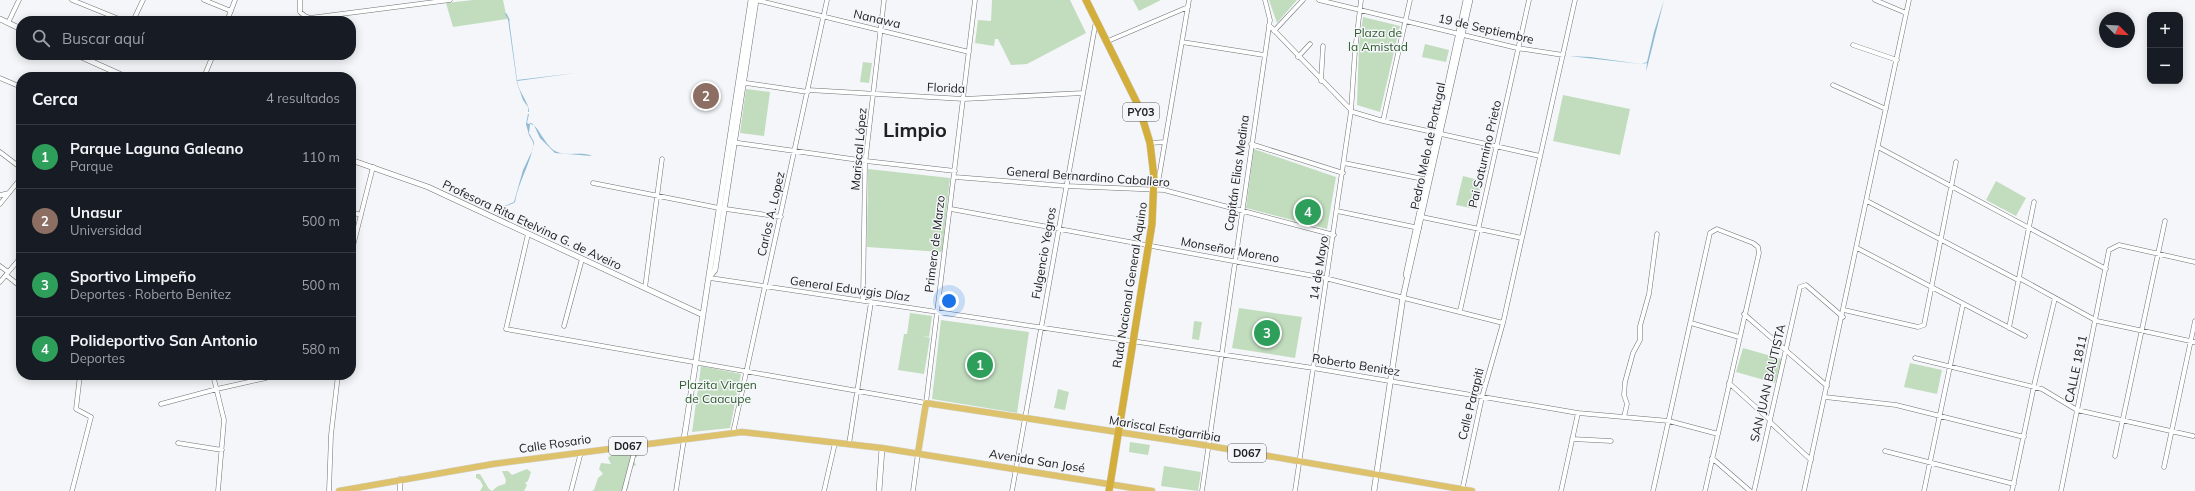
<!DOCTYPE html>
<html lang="es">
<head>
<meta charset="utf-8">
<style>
  body { margin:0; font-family:Mulish,sans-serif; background:#242831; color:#f1f3f6 }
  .controls { position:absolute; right:12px; top:12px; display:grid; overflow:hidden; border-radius:8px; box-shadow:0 2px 10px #0003 }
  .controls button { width:36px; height:36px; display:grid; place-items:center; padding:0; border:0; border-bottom:1px solid #363941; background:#171b24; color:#f1f3f6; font:20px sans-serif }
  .compass { position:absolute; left:2099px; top:12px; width:36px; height:36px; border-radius:50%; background:#171b24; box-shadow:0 2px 10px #0003; rotate:114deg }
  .you { position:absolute; left:949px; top:301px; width:14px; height:14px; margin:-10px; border:3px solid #fff; border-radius:50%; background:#1a73e8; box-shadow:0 0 0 6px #1a73e833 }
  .badge { display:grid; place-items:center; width:26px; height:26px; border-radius:50%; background:#887316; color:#fff; font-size:13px; font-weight:700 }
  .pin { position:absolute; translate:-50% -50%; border:2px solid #fff; box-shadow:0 1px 4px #0006 }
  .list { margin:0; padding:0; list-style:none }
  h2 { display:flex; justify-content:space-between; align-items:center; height:52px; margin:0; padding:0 16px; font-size:17px }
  h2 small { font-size:13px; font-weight:400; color:#9ea1a6 }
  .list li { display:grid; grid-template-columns:26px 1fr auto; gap:12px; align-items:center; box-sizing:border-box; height:64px; padding:0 16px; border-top:1px solid #363941 }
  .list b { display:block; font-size:15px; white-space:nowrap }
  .list p { margin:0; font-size:13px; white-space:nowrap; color:#9ea1a6 }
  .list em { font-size:13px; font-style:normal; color:#9ea1a6 }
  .icon { flex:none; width:22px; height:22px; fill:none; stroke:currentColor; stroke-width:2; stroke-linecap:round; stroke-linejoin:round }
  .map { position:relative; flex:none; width:2195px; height:491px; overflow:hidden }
  .search { position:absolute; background:#171b24; box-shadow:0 2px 10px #0003; left:16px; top:16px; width:340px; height:44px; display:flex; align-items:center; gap:10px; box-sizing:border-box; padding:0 14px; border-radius:16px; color:#9ea1a6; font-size:15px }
  .panel { position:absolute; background:#171b24; box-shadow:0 2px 10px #0003; left:16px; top:72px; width:340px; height:308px; border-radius:16px }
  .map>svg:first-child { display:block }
</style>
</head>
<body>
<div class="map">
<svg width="2195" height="491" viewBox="0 0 2195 491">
  <rect width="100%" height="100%" fill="#f4f6f9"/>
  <!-- green -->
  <path fill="#c1ddbe" d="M473,0h30l4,19 -54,8 -7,-24z
    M992,0h78l16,33 -59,31 -16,1 -13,-26h-3l-1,7 -19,-3 3,-23 13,1z
    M1133,0h28l-22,11z
    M1269,0h28l-20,23z
    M1363,17l37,9 -20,86 -23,-7 2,-61z
    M1425,44l24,6 -3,12 -24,-5z
    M863,62l9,1 -3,20 -9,-1z
    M746,89l24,3 -6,44 -24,-3z
    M1563,95l67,14 -10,46 -67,-14z
    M1254,149l82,28 -9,52 -81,-21z
    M868,169l82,9 -8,74 -75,-5z
    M1463,176l19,5 -7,28 -19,-4z
    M1996,181l30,17 -10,18 -30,-16z
    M1239,308l63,9 -7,41 -63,-10z
    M910,313l22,3 -3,21 -7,-1 8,2 -6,36 -26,-4 6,-36h3z
    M941,320l88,12 -12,81 -85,-14z
    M1194,321l8,1 -3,18 -7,-1z
    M1743,348l39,11 -7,24 -39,-11z
    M1910,363l32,7 -5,24 -33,-7z
    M701,366l40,8 -11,54 -38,4z
    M1058,389l11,3 -4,18 -11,-2z
    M1130,442l20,3 -2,10 -19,-3z
    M635,448l3,4 -1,5 -4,1 3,7 -6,3 -1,16 -2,7h-36l3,-1 4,-12 5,-4 -4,-5 2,-6 10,1 -3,-6 4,-4 3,1 -1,-3 3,1 4,-2 4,3 1,-2z
    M1164,466l37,6 -3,19 -37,-5z
    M527,469l4,3 -3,9 -3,2 2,2 -3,6h-44l3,-5 -3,-6 -4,-2v-4h4l9,15 3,2 6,-5 7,-2 1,-4 -4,-9h6l4,4z"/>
  <!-- water -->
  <path fill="#90bad5" d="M1664,0l-18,72 1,-9 -6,1 -72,-8 21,1 51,7 6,-2 7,-30z
    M508,19h1l8,61 59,-7 -59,8c2,12 12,21 12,31h-1v-5l-5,-7 -6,-17z
    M528,114h1l-2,9 2,1 2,-1c7,3 14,22 24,28 11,6 27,0 37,5l-37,-3 -15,-15 -6,-13 -4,-1 -1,9 5,9c-3,21 -15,38 -19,60l-1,1 -11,4 -2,9 -4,-1 5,-8 12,-5 9,-32 10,-21v-7l-4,-7 -3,-11z"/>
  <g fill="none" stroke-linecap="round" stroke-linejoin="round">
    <!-- stream -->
    <path stroke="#90bad5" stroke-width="1.5" d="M506,14l3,6"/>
    <defs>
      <path id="minor" d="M72,0l52,21
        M204,0l27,11
        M300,0v12l5,4 5,2 140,-18
        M756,0l213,52
        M1319,0l198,48 46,7
        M1875,0l31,13
        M133,21l10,-21
        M227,21l8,-21
        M8,23l11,-23
        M1269,25l84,87 30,9 157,35
        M1274,31l29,-31
        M1108,41l80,-34
        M1182,42l82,13
        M1853,45l44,15
        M1298,57l12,-13
        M204,77l9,-22
        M0,78l21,9
        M1321,81l2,-35
        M742,85l4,-2 62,9
        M1833,85l53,24
        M808,90l156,9 119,-6
        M1383,121l27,-121
        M731,142l135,19 89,10
        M1150,143l15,-1
        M1251,144l92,29
        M1878,147l228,122
        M0,152l21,16
        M1344,163l84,17
        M955,177l111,9 98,4 170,45
        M593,183l126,25 62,9
        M1155,186l4,-9 30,-177
        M0,195l9,-2
        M1867,201l151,79
        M0,204l21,-26
        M951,209l374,69 178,45
        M1337,211l82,17
        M351,212l10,3
        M1422,217l100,21
        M528,234l-22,95 420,74 49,-403
        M1857,248l168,88
        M351,254l22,-87
        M0,266l8,6
        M6,275l15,12
        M710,278l603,90 265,45 91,8 49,13
        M2019,278l78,43 98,21
        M0,282l21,-25
        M645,288l17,-129
        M863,300l2,-136 19,-164
        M1844,310l74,17 6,-2 32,-163
        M1460,311l69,-311
        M1744,314l83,72
        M1691,323l48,14
        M564,326l18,-67
        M2009,328l25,-126
        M1915,358l127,31 35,21 116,26
        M213,375l11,45 -6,71
        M1729,383l41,37
        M1825,397l71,8 128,32
        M161,404l56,-15 49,-11
        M1624,417l3,-13 -3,-9 1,-13 8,-29 7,-13v-14l9,-32 8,-60
        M1770,422l41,38
        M733,433l94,-433
        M1572,439l39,2
        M178,443l44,7
        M849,444l22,-142
        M1885,451l129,33
        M2115,456l50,-235
        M1712,458l38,33
        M2164,467l31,-146
        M72,491l19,-74 -15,-8 4,-34
        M329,491l2,-56 7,-60
        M400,491v-12
        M571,491l10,-39
        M624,491l12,-46
        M676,491l8,-52
        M824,491l11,-48
        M913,491l5,-38
        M1012,491l84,-470
        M1202,491l68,-471 -5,-20
        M1295,491l56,-380 4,-60 6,-51
        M1462,491l20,-94 21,-74 72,-323
        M1561,491l17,-78
        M1653,491l57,-258 7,-4 36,14 5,4 1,6 -54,238
        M1754,491l46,-204 6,-2 37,32
        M1804,491l105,-491
        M1924,491l39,-187
        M2012,491l23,-110 20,-83
        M2061,491l48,-241 10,-5 76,17"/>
      <path id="tertiary" d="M0,19l21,10
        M77,55l49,22
        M351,160l77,27 275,128
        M1406,275l60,-275
        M710,276l5,-6 41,-270
        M684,439l67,-439
        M879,491l3,-43
        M1374,491l29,-194 67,-297"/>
      <path id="primary" d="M918,453l8,-50 284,43 262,45
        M339,491l154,-27 249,-32 140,16 270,43"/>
      <path id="trunk" d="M1086,0l53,107 11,36 4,34 -2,47 -43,267"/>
    </defs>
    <!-- minor casing -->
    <use href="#minor" stroke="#6f7174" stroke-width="5"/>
    <!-- tertiary casing -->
    <use href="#tertiary" stroke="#6f7174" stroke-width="6"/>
    <!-- primary casing -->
    <use href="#primary" stroke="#d2d3d3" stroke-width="7"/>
    <!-- trunk casing -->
    <use href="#trunk" stroke="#d2d3d3" stroke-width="8"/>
    <!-- minor -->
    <use href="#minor" stroke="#fff" stroke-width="4"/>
    <!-- tertiary -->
    <use href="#tertiary" stroke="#fff" stroke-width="5"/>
    <!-- primary -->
    <use href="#primary" stroke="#dec26b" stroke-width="6"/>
    <!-- trunk -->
    <use href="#trunk" stroke="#d3ae3a" stroke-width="7"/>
  </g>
  <g text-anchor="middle" stroke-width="3" stroke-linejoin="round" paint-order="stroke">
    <!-- shield labels -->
    <g fill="#f4f6f9" stroke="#606162" stroke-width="1">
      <rect x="1123" y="103" width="36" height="18" rx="3"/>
      <rect x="609" y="437" width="38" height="18" rx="3"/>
      <rect x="1228" y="444" width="38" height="18" rx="3"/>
    </g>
    <g font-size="11" font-weight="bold" fill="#202122">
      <text x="1141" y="116">PY03</text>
      <text x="628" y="450">D067</text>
      <text x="1247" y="457">D067</text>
    </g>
    <!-- street labels -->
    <g font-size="12" fill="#202122" stroke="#f4f6f9">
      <text transform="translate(877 19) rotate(13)" y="4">Nanawa</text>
      <text transform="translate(1486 29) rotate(13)" y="4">19 de Septiembre</text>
      <text transform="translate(946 88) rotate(2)" y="4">Florida</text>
      <text transform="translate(1428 146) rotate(-78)" y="4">Pedro Melo de Portugal</text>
      <text transform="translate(859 149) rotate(-85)" y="4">Mariscal López</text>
      <text transform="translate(1485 154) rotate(-77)" y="4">Pai Saturnino Prieto</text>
      <text transform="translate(1237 173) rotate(-82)" y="4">Capitán Elias Medina</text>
      <text transform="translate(1088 177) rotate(4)" y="4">General Bernardino Caballero</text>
      <text transform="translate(771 214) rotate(-77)" y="4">Carlos A. Lopez</text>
      <text transform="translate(532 225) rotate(25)" y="4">Profesora Rita Etelvina G. de Aveiro</text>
      <text transform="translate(935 244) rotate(-83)" y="4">Primero de Marzo</text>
      <text transform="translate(1230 250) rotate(10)" y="4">Monseñor Moreno</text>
      <text transform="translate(1044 253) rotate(-80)" y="4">Fulgencio Yegros</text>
      <text transform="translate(1319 268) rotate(-81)" y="4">14 de Mayo</text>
      <text transform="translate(1130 285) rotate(-81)" y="4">Ruta Nacional General Aquino</text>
      <text transform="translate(850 289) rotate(8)" y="4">General Eduvigis Díaz</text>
      <text transform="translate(1356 365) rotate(9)" y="4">Roberto Benitez</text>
      <text transform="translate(2076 369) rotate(-78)" y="4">CALLE 1811</text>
      <text transform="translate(1768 383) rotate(-77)" y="4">SAN JUAN BAUTISTA</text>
      <text transform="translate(1471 404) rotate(-76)" y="4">Calle Parapiti</text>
      <text transform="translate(1165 429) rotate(9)" y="4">Mariscal Estigarribia</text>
      <text transform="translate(555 444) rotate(-8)" y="4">Calle Rosario</text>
      <text transform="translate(1037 461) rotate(9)" y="4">Avenida San José</text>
    </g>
    <!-- park labels -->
    <g font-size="12" fill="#2c592a" stroke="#f4f6f9">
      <text x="1378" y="37">Plaza de<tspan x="1378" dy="14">la Amistad</tspan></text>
      <text x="718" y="389">Plazita Virgen<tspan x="718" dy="14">de Caacupe</tspan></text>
    </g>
    <!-- town labels -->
    <g font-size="20" font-weight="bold" fill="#202122" stroke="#f4f6f9">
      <text x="915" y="137">Limpio</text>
    </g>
  </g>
</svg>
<div class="controls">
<button>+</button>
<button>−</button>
</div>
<svg class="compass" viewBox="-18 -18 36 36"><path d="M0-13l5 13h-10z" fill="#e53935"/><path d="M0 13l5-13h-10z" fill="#9ea1a6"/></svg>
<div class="you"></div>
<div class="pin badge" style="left:980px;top:365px;background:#2e9e5b">1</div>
<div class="pin badge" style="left:706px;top:96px;background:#8d6e63">2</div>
<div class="pin badge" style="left:1267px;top:333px;background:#2e9e5b">3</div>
<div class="pin badge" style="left:1308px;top:212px;background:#2e9e5b">4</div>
<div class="search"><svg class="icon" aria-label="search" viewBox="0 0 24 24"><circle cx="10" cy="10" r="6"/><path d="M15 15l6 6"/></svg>Buscar aquí</div>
<section class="panel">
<h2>Cerca<small>4 resultados</small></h2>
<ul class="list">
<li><span class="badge" style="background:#2e9e5b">1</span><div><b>Parque Laguna Galeano</b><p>Parque</p></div><em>110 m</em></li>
<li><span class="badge" style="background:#8d6e63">2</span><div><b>Unasur</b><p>Universidad</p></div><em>500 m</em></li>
<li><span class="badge" style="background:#2e9e5b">3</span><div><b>Sportivo Limpeño</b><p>Deportes · Roberto Benitez</p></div><em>500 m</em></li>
<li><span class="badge" style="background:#2e9e5b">4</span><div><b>Polideportivo San Antonio</b><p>Deportes</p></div><em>580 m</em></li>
</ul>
</section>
</div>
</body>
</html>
